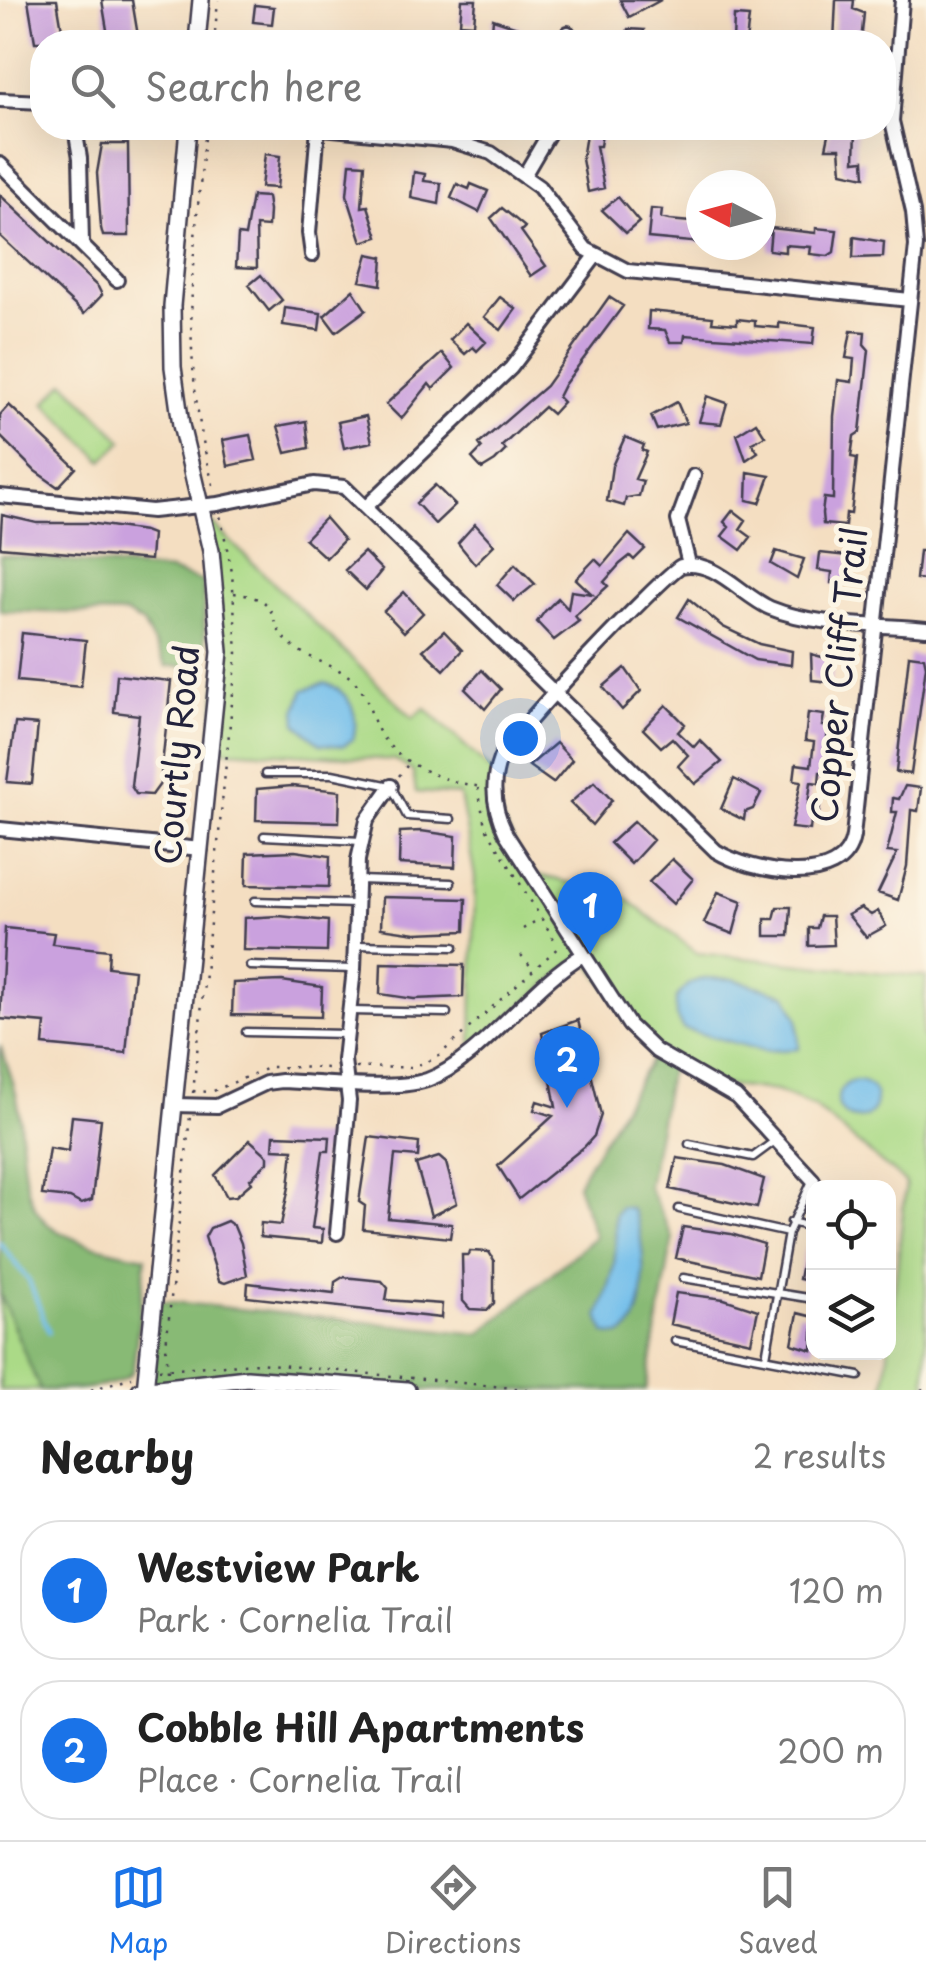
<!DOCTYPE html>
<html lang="en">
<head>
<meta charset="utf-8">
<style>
  body { margin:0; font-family:"Playpen Sans",sans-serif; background:#f2f2f2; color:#222 }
  .controls { position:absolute; right:30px; bottom:30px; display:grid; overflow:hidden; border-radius:20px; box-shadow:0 10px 40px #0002 }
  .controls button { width:90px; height:90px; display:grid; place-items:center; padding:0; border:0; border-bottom:2px solid #e0e0e0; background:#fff; color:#222; font:50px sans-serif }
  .compass { position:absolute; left:686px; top:170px; width:90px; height:90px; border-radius:50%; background:#fff; box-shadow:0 10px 40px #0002; rotate:276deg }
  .you { position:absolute; left:520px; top:738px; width:35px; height:35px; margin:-25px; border:8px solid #fff; border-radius:50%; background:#1a73e8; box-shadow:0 0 0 15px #1a73e833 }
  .badge { display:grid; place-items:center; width:65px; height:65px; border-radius:50%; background:#1a73e8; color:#fff; font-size:32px; font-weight:700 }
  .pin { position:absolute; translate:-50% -82px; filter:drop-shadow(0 2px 5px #0008) }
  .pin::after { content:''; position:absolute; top:52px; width:35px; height:30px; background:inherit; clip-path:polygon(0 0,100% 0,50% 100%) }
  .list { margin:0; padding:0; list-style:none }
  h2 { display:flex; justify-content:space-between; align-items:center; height:130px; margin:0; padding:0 40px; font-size:42px }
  h2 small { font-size:32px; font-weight:400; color:#767676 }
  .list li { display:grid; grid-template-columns:65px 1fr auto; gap:30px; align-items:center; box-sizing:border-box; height:140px; margin:0 20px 20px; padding:0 20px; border:2px solid #e0e0e0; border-radius:40px }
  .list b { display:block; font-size:38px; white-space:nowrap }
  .list p { margin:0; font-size:32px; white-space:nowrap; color:#767676 }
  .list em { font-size:32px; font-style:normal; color:#767676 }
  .icon { flex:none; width:55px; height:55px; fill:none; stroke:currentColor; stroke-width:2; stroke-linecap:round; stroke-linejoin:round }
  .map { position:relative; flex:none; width:926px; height:1390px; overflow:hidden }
  .search { position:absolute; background:#fff; box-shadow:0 10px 40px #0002; left:30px; right:30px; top:30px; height:110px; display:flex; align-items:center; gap:25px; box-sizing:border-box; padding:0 35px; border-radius:40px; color:#767676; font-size:38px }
  .sheet { height:450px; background:#fff }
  nav { display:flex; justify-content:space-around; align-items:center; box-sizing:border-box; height:140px; border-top:2px solid #e0e0e0; background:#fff; font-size:28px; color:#767676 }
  nav a { display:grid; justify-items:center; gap:5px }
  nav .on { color:#1a73e8 }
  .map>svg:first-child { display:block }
</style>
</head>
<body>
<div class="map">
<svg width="926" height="1390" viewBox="0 0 926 1390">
  <rect width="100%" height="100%" fill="#fcf5e5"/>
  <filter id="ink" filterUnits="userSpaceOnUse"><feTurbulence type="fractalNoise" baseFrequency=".01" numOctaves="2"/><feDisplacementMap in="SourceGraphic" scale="20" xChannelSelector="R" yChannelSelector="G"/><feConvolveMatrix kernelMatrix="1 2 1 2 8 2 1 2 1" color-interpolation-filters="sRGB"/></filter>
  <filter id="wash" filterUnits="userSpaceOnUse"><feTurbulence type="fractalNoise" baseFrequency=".0048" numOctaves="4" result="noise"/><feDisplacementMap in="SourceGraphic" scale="40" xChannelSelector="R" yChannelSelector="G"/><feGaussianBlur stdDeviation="2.25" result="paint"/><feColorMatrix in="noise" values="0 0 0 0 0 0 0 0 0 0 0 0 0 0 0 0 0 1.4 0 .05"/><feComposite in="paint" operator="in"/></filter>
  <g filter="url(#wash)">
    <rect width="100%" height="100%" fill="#f4dec1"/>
    <!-- green -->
    <path fill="#abda87" stroke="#667e61" stroke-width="2.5" d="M65,382l58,59 -20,20 -58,-58z
      M204,516l209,202 12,-10 71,67 -1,31 35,67 93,23 74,57 229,24 -4,60 4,2v351h-42l22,-207 -93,-77 -37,-15 -56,-6 -64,-34 -73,-96 -111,93 3,-171 -15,-82 -44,-3 -3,-20 -17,-12 -185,-11 9,-97z
      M0,1294l37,85 3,11h-40z"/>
    <!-- forest -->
    <path fill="#88ba74" stroke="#556e58" stroke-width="2.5" d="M0,555l170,16 33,11 3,85 -40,-1 -23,-42 -17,-10 -126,-3z
      M0,1045c6,18 13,35 17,53 8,37 -1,100 32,127 25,19 66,26 97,32l-13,113c-9,20 -68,20 -93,20l-40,-96z
      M656,1051l15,10 -23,125 25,52 -27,152h-239l-117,-11 -145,10 9,-89 326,34 115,-97 -18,-53z"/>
    <!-- water -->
    <path fill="#71beeb" stroke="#4a7093" stroke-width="2.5" d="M325,683c25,8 35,32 28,56l-10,7 -23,-2 -23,-20 -1,-13 8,-21z
      M704,978l29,1 54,16 11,24 1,30 -34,2 -82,-22 -7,-13v-18l14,-15z
      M838 1100a19 19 0 1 1 38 0a19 19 0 1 1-38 0Z
      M620,1207l11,1c17,25 23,145 -26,125l-6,-17c16,-46 18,-52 16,-101z"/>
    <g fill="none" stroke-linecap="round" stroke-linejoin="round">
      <!-- stream -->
      <path stroke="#71beeb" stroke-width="4" d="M0,1243l29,38 20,51"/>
    </g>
    <g id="blocks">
      <!-- building -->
      <path fill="#caa1de" d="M28,0h29l7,42h-29z
        M102,0h30l7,42h-30z
        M462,0h14l-2,24 -14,-1z
        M620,0h41l-32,17z
        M836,0h18l-1,9 11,4 -3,29h-27z
        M255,5l19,2 -2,17 -19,-2z
        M734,16l15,1 -3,25h-13z
        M493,19l27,9 -1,14h-28z
        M628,29l16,1 -1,12h-17z
        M587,128h16l-3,18h-4l8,42 -16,4 -6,-33z
        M856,128l-1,33 9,-1 1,17 -23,-5 -2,-24h-14l4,-18z
        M102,144h26l1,92h-26l-2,-8 -4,-55z
        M265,154l15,2 -3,32 -16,-1z
        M350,163l15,1 -3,43 6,-1 10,31 -16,5 -15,-47z
        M414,172l11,2 -1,7 17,2 -2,21 -28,-6z
        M457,184l12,5 2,-5 17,7 -9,21 -28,-14z
        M0,195l98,92 4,8 -18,19 -84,-78z
        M252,196l15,1 2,14 -1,16 -12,-1 1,42 -21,-1 2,-32 7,1z
        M618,197l21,25 -13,11 -24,-23z
        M502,208l23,19 -4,4 25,35 -15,10 -40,-58z
        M651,209l11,1 -1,8 8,2 32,3v20l-53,-5z
        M771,228l45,5v-5l21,2 -3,22 -6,4 -18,-2 1,-7 -26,-2v7l-16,-2z
        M854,237l30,5 -1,15 -30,1z
        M368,254l15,3 -2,28 -21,-4z
        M261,275l21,25 -13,11 -20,-26z
        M353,290l13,20 -30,22 -12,-16z
        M500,297l16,12 -15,21 -17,-13z
        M609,297l14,9 -59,79 -6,12 5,5 -11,12 -8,-7 -42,39 4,4 -11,11 -13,8 -10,-11 10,-10 -3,-4 67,-58z
        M285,308l36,5 -2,17 -36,-5z
        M649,311l64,6 -1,5 25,2v-5l18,2v5l24,2v-5l36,4 -2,17 -128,-9 -1,7h-14l-5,-12 -17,-1z
        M466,323l20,19 -9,9 -4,-4 -8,7 -15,-14z
        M851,331l14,1 -1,12 5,6 -9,82 -6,4 -3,21 6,1 -6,56 -5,-1 -1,13 -22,-2 -1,-11 2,-15 9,1 1,-83 4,-36 14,2 2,-23 -8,-1z
        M442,353l12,15 -21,21 -4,-5 -28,35 -15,-15z
        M707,396l20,7 -6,21 -22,-2z
        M677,402l9,21 -29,7 -6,-14z
        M9,405l67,63 -18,19 -23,-16 -35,-35v-21z
        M366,416l6,26 -28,6 -6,-26z
        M306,421l3,27 -23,5 -8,-27z
        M756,422l9,14 -13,7 6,9 -12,8 -9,-26z
        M250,435l6,25 -28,6 -5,-26z
        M625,437l19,8 -2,5 5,2 -12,27 8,2 -4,15 -13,2 -2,8 -17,-5 5,-35z
        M748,472l22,4 -10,27 -13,-3z
        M435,485l20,20 -20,19 -19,-21z
        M733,510l13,10 -6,9 11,8 -10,13 -19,-14 7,-9 -5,-5z
        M2,515l35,8h52l55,8 8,3 -2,26 -150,-13z
        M325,518l19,22 -18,18 -21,-19z
        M475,524l19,21 -19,19 -17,-21z
        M629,534l16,15 -11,11 -4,-4 -10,8 -16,18 4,4 -33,30 4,5 -25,19 -17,-18 8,-11 13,-13 10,11 3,-18 21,3 -16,-15 19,-20 7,7z
        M776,551l28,8 -7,20 -26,-15z
        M919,551h7v29l-10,-1z
        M364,552l18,18 -16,20 -21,-20z
        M820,553l28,3 -1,28 -16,-1 1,-11 -14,-2z
        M515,564l20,20 -21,17 -17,-16z
        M404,592l19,21 -19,19 -20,-21z
        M689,599l34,28 36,17 33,7 -1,14 -36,-5 -77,-43z
        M444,631l18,19 -18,20 -21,-20z
        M22,633l64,7 -5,47 -64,-6z
        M811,654l22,6 -2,22 -19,-2z
        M909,655l15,2 2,9 -15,108 -15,-2z
        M625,668l16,23 -19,19 -19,-23z
        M482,670l19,19 -16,20 -20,-20z
        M117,675l54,6 -11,103 -8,11 -16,-1 -5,-8 8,-71 -25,-3z
        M666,705l19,19 -7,8 16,15 6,-7 22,22 -27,22 -17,-18 10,-11 -16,-17 -11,9 -18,-18z
        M808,713l16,2 -2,11 6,1 -4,45h-4l-1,11 -8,-1 -3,22 12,1 -2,15h-7l-1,10 -19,-2 10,-47 -7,-1 2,-16 15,2 3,-24 -9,-1z
        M15,723l23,2 -6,59 -25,-2z
        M556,743l16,17 -19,23 -24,-17z
        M734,779l27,14 -8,16 -8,3 -1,8 -23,-11z
        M594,782l18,18 -20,25 -22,-22z
        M292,786l48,5 -1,31 -83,-2 1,-31z
        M905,786l16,2 -3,23 -7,-1 -4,56 -9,34 -20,-7 19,-40 -10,-1 10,-40h-5l1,-14 6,1z
        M634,821l19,19 -22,24 -21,-21z
        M421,831l35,5 -1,31 -56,-3 1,-32z
        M295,851l35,5 -1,31 -83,-2 1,-32z
        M672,859l21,20 -20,25 -24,-22z
        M718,892l24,9 -9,33 -29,-11z
        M382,897l84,2 -1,32 -49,2 -35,-5z
        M777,907h14l-2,29h-24v-17h9z
        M861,908l10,7 7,-4 8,15 -20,11 -18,-22z
        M279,916l49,5 -1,31 -84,-2 1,-32z
        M820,916h12l2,29 -25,1v-18h8z
        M5,928l49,5 -2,11 57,6 -1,17 26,3 -8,83 -83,-8 2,-22 -45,-4z
        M381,963l83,2 -1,32 -49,2 -34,-5z
        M282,981l40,6 -1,30 -89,-2 1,-32z
        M578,1020l23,95 -7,21 -10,11 -65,52 -21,-33 55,-50 -19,-6 3,-9 19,6 -14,-74z
        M72,1116l29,3 -9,81 -11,4 -11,-6 -28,-3 7,-47 19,3z
        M274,1135l56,2 -1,14h-6l-11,77 11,1 -1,14 -62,-6 1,-14 20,2 8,-38 4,-37 -20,-1z
        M369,1137l50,6 -1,14 -23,-2 -7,63 64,6 -2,14 -87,-9 2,-23 -6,-4z
        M250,1140l18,16v6l-18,17 2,3 -16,14 -9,1 -12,-22z
        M439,1157l7,6 11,40 -26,13 -15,-52z
        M677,1158l48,7 39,14 -7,29 -87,-19z
        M227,1221l7,5 7,17 6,32 -22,8 -6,-2 -14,-44 5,-9z
        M683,1227l48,7 33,10 -6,32 -82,-18z
        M805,1248l9,2v32l-15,-3z
        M470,1251l19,1 5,8v43l-6,7 -18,-1 -7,-8 -1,-46h7z
        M343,1277l39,4 6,7 -2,12 56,4 -1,14 -194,-21 1,-14 86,10 1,-11z
        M676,1293l48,6 34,11 -7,32 -81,-18z
        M798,1313l16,4 -2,33 -20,-6z"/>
    </g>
  </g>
  <g filter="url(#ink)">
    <use href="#blocks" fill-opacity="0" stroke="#423e4f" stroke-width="2.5"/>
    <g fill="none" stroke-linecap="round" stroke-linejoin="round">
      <defs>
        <path id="service" d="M265,774h67l59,12 16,30 44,3
          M264,836l97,5
          M358,880l93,3
          M255,901l100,3
          M356,945l98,2
          M250,966l103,3
          M351,1011l96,2
          M246,1032l100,2
          M689,1144l64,13 23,-17
          M679,1209l109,24
          M791,1222l23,6
          M683,1278l131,21
          M675,1341l184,35
          M766,1357l22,-124 24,-52"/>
        <path id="minor" d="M565,42l3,-9
          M0,100l42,2
          M75,128l5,30 2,85
          M323,128l129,13 39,12 48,34 47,62 42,22 282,29
          M0,164l117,116
          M525,174l27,-46
          M312,255l-3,-22 9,-105
          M0,496l152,15 66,-7 96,-20 30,3 372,364c34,21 128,40 137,-15l63,-590 -3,-34 -21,-91 10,-121
          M367,506l144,-138 84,-111
          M689,564l-11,-44 16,-44
          M0,829l201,20
          M175,1105l42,1 49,-23 15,-2c40,1 109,11 146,-1 52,-18 103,-95 156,-125
          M813,1180l-77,-83 -80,-46 -27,-26 -123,-191c-12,-24 -16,-49 -6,-75 7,-20 160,-181 181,-193 33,-8 61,30 89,42 46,19 107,16 156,21
          M337,1233l12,-132 -5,-41 10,-91 4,-109 9,-40 24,-34"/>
        <path id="tertiary" d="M197,42l4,-42
          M140,1390l107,-12 160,12
          M145,1390l75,-738 -9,-101 -30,-126 -8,-58 -1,-61 16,-178"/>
      </defs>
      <!-- service casing -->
      <use href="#service" stroke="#423e4f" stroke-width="11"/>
      <!-- minor casing -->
      <use href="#minor" stroke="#423e4f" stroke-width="18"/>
      <!-- tertiary casing -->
      <use href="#tertiary" stroke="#423e4f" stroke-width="20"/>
      <!-- path -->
      <path stroke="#423e4f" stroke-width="2.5" stroke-dasharray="2.5 8" stroke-linecap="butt" d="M214,42l4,-42
        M206,128c-14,136 -28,229 9,364
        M234,593c52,8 28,23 53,48 20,20 48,22 66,39 17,16 16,36 28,55 20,31 67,48 102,52
        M399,776l10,-13
        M478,788l7,38 72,118
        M523,929l16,-10
        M521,955l13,15
        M356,1068l56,-1 23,-8 127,-115
        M193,1091l18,1 59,-25 63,1
        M193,1093l44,-440 -5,-81 -12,-57
        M159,1369l99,-6 277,27
        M168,1371l-2,-25 24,-230
        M91,1390l41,-13
        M921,1390l5,-2"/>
      <!-- service -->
      <use href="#service" stroke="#fff" stroke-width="6"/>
      <!-- minor -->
      <use href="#minor" stroke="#fff" stroke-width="12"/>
      <!-- tertiary -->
      <use href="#tertiary" stroke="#fff" stroke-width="15"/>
    </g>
  </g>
  <g text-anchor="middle" stroke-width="10" stroke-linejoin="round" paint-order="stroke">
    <!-- street labels -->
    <g font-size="35" fill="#22223b" stroke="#fcf5e5">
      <text transform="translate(840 675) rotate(-84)" y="12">Copper Cliff Trail</text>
      <text transform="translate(178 755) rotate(-85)" y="12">Courtly Road</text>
    </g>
  </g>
</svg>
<div class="controls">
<button><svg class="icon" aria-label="locate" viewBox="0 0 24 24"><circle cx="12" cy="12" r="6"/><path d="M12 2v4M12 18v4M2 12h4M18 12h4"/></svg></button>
<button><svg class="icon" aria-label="layers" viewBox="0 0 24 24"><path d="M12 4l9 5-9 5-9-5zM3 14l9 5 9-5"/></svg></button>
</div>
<svg class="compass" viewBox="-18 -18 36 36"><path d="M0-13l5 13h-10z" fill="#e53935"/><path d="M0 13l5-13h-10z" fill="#767676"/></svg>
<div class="you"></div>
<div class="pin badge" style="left:590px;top:954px">1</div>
<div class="pin badge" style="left:567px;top:1108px">2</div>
<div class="search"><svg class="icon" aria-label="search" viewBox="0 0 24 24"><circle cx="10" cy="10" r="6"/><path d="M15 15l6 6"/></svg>Search here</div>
</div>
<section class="sheet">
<h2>Nearby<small>2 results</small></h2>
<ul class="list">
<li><span class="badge">1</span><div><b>Westview Park</b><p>Park · Cornelia Trail</p></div><em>120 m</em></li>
<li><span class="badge">2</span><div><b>Cobble Hill Apartments</b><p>Place · Cornelia Trail</p></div><em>200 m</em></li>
</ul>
</section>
<nav>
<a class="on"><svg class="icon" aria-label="map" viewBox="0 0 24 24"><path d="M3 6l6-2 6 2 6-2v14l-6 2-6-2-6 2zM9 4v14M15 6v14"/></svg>Map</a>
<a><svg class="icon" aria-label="directions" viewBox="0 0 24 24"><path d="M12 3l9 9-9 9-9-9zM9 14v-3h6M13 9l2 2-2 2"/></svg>Directions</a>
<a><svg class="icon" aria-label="saved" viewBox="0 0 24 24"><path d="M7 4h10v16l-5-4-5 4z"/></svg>Saved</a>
</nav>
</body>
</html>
